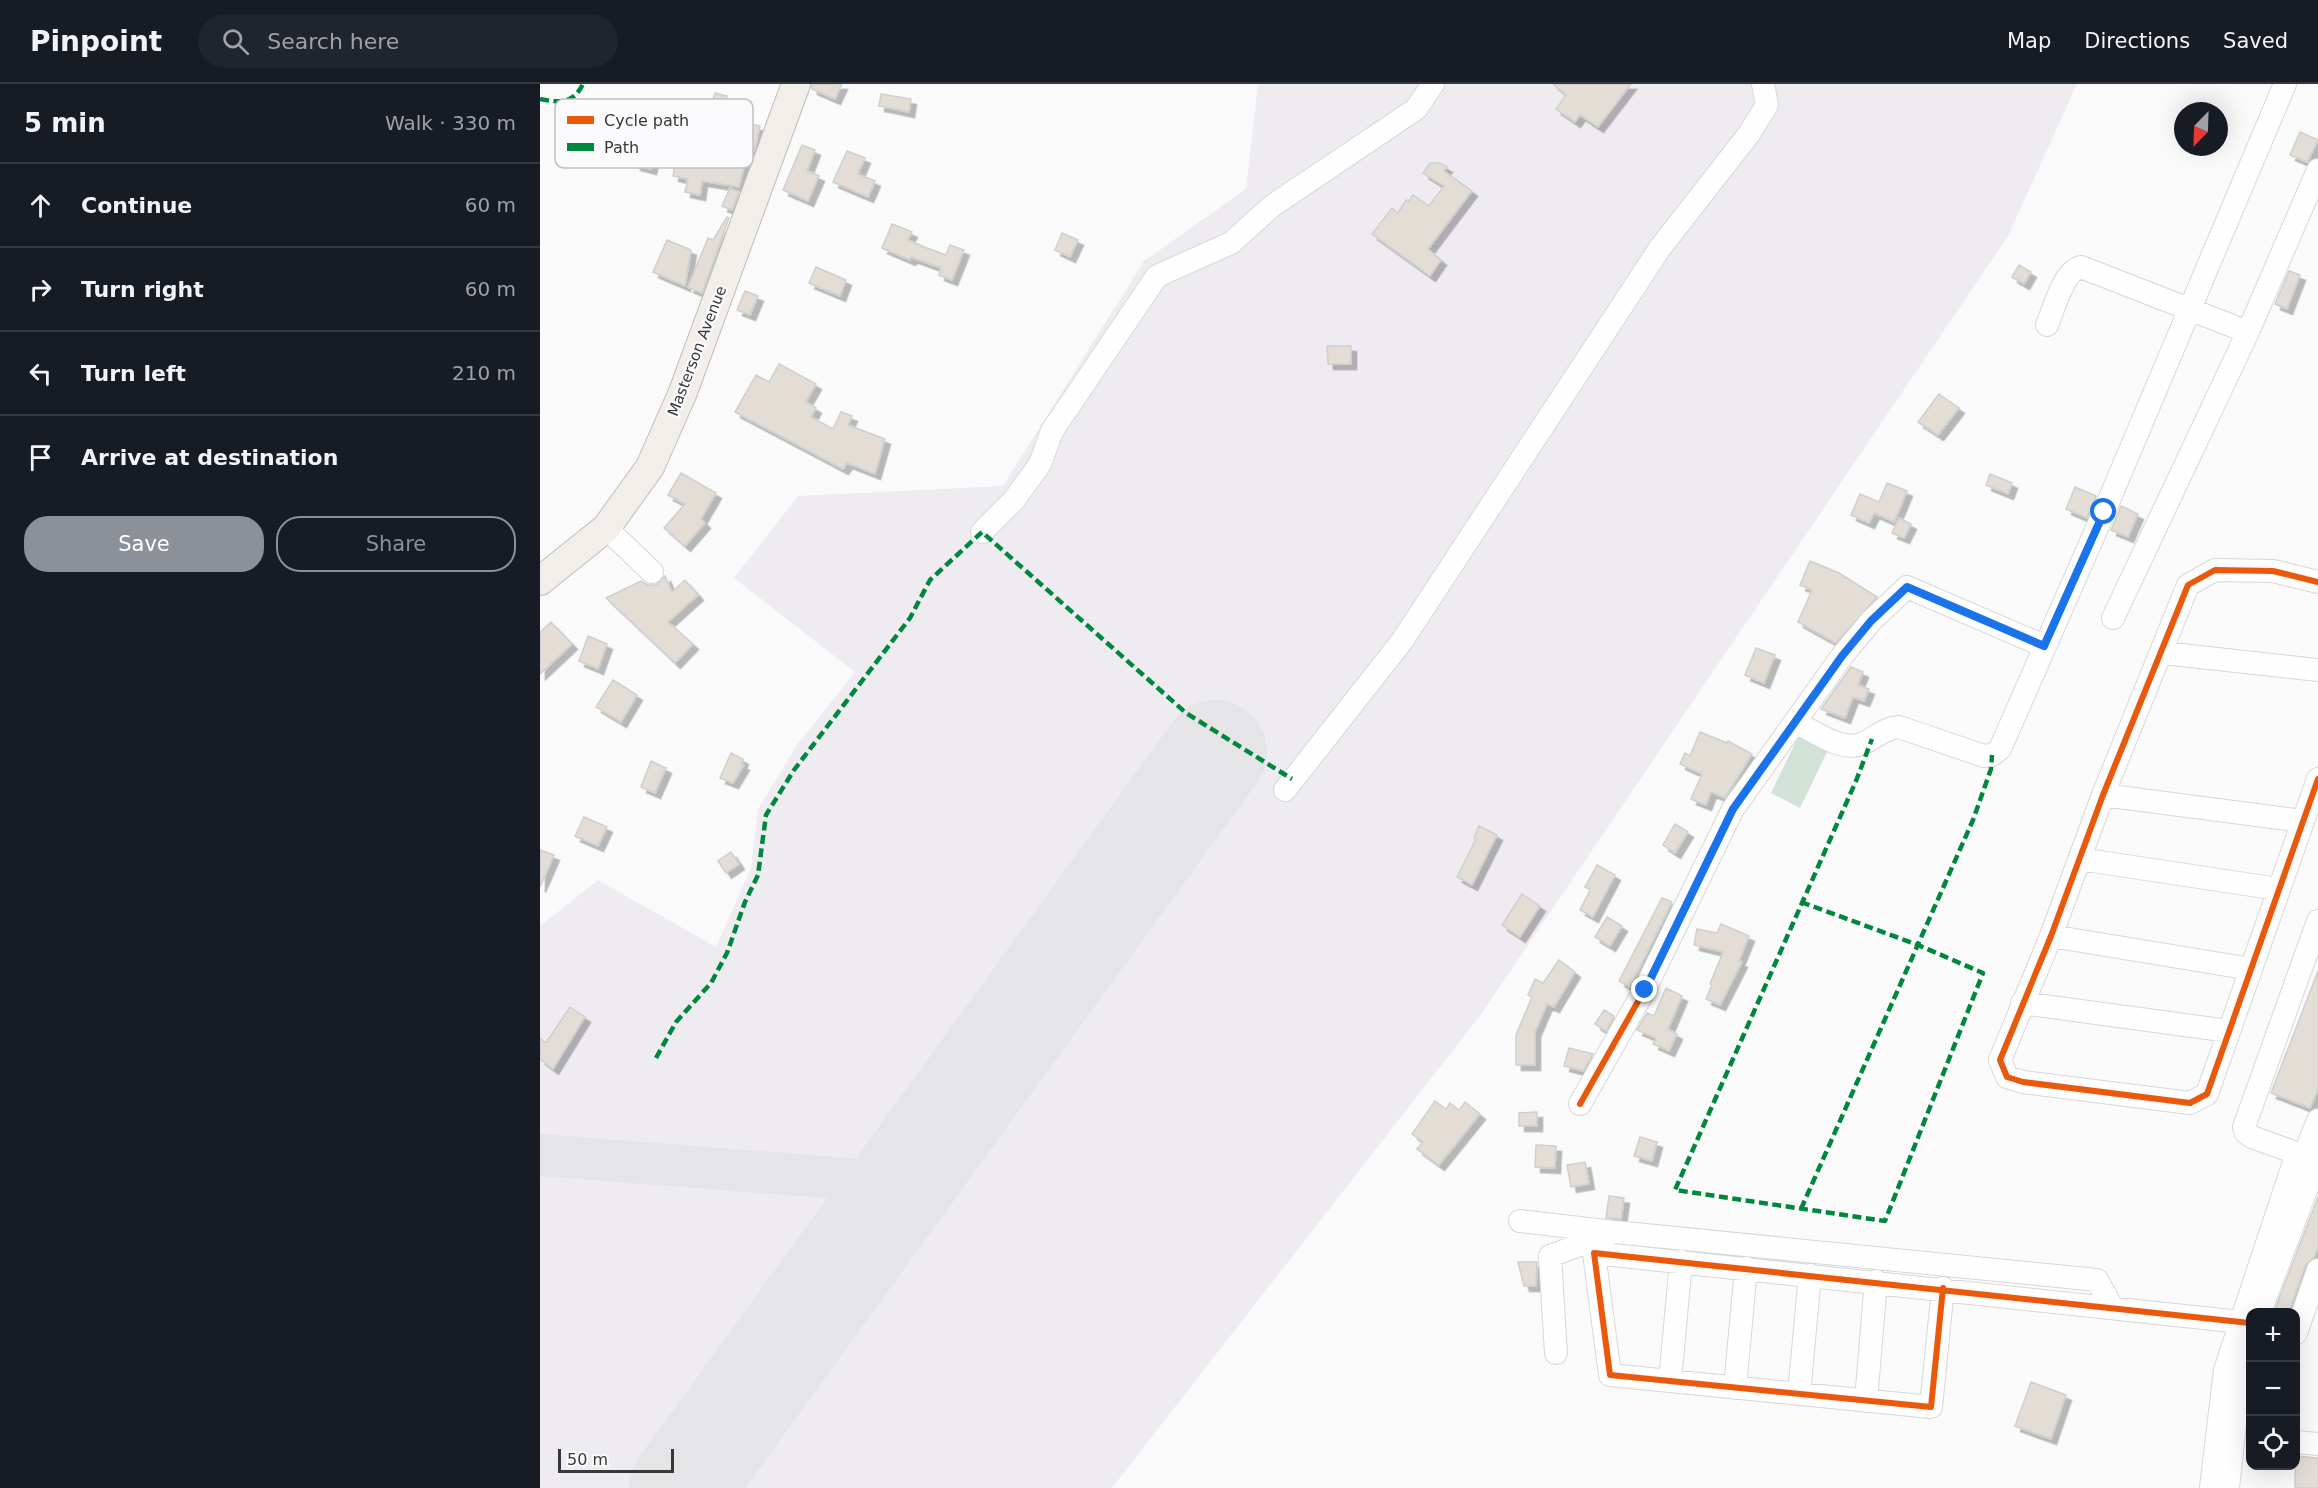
<!DOCTYPE html>
<html lang="en">
<head>
<meta charset="utf-8">
<style>
  body { margin:0; font-family:"DejaVu Sans",sans-serif; background:#20242c; color:#f1f3f6 }
  .controls { position:absolute; right:18px; bottom:18px; display:grid; overflow:hidden; border-radius:12px; box-shadow:0 6px 24px #0002 }
  .controls button { width:54px; height:54px; display:grid; place-items:center; padding:0; border:0; border-bottom:2px solid #363941; background:#171b24; color:#f1f3f6; font:30px sans-serif }
  .compass { position:absolute; left:1634px; top:18px; width:54px; height:54px; border-radius:50%; background:#171b24; box-shadow:0 6px 24px #0002; rotate:203deg }
  .scale { position:absolute; left:18px; bottom:15px; width:116px; box-sizing:border-box; padding-left:6px; border:3px solid #393839; border-top:0; font-size:16px; line-height:21px; white-space:nowrap; color:#393839; -webkit-text-stroke:4px #faf9fc; paint-order:stroke }
  .stop { position:absolute; width:18px; height:18px; margin:-14px; border:4px solid #1a73e8; border-radius:50%; background:#fff }
  .stop.end { background:#1a73e8; border-color:#fff; box-shadow:0 2px 6px #0008 }
  .list { margin:0; padding:0; list-style:none }
  h2 { display:flex; justify-content:space-between; align-items:center; height:78px; margin:0; padding:0 24px; font-size:26px }
  h2 small { font-size:20px; font-weight:400; color:#9ea1a6 }
  .list li { display:grid; grid-template-columns:39px 1fr auto; gap:18px; align-items:center; box-sizing:border-box; height:84px; padding:0 24px; border-top:2px solid #363941 }
  .list b { display:block; font-size:22px; white-space:nowrap }
  .list em { font-size:20px; font-style:normal; color:#9ea1a6 }
  .actions { display:flex; gap:12px; padding:18px 24px }
  .actions a { flex:1; padding:14px 0; border:2px solid #8c9099; border-radius:24px; text-align:center; font-size:21px; color:#8c9099 }
  .actions .main { background:#8c9099; color:#fff }
  .icon { flex:none; width:33px; height:33px; fill:none; stroke:currentColor; stroke-width:2; stroke-linecap:round; stroke-linejoin:round }
  .map { position:relative; flex:none; width:1778px; height:1404px; overflow:hidden }
  header { display:flex; align-items:center; gap:36px; box-sizing:border-box; height:84px; padding:0 30px; background:#171b24; border-bottom:2px solid #363941 }
  header strong { font-size:28px }
  nav { display:flex; gap:33px; margin-inline-start:auto; font-size:21px }
  .search { width:420px; height:54px; background:#20242c; display:flex; align-items:center; gap:15px; box-sizing:border-box; padding:0 21px; border-radius:33px; color:#9ea1a6; font-size:22px }
  main { display:flex }
  aside { flex:1; background:#171b24 }
  .map>svg:first-child { display:block }
</style>
</head>
<body>
<header>
<strong>Pinpoint</strong>
<div class="search"><svg class="icon" aria-label="search" viewBox="0 0 24 24"><circle cx="10" cy="10" r="6"/><path d="M15 15l6 6"/></svg>Search here</div>
<nav><a>Map</a><a>Directions</a><a>Saved</a></nav>
</header>
<main>
<aside>
<h2>5 min<small>Walk · 330 m</small></h2>
<ul class="list">
<li><svg class="icon" aria-label="ahead" viewBox="0 0 24 24"><path d="M12 20V5M6 11l6-6 6 6"/></svg><div><b>Continue</b></div><em>60 m</em></li>
<li><svg class="icon" aria-label="right" viewBox="0 0 24 24"><path d="M7 20v-9h11M14 6l5 5-5 5"/></svg><div><b>Turn right</b></div><em>60 m</em></li>
<li><svg class="icon" aria-label="left" viewBox="0 0 24 24"><path d="M17 20v-9H6M10 6l-5 5 5 5"/></svg><div><b>Turn left</b></div><em>210 m</em></li>
<li><svg class="icon" aria-label="arrive" viewBox="0 0 24 24"><path d="M6 21V4h12l-3 4 3 4H6"/></svg><div><b>Arrive at destination</b></div></li>
</ul>
<div class="actions"><a class="main">Save</a><a>Share</a></div>
</aside>
<div class="map">
<svg width="1778" height="1404" viewBox="0 0 1778 1404">
  <defs>
    <filter id="shadow"><feDropShadow dx="5.5" dy="5.5" stdDeviation="0" flood-color="#0004"/></filter>
  </defs>
  <rect width="100%" height="100%" fill="#fafafb"/>
  <!-- built -->
  <path fill="#eeecf1" d="M718,0h819l-69,152 -526,777 -370,475h-572v-562l58,-46 118,67 35,-79 7,-59 39,-64 58,-73 -121,-94 64,-82 205,-10 141,-225 102,-72z"/>
  <!-- green -->
  <path fill="#d1e3d7" d="M1259,651l29,15 -28,58 -29,-15z"/>
  <g fill="none" stroke-linecap="round" stroke-linejoin="round">
    <!-- taxiway -->
    <path stroke="#e5e4e6" stroke-width="42" d="M0,1071l362,28"/>
    <!-- runway -->
    <path stroke="#e5e4e6" stroke-width="104" d="M141,1404l534,-736"/>
  </g>
  <!-- building -->
  <path fill="#e3ddd6" stroke="#cfcfce" stroke-width="1.5" filter="url(#shadow)" d="M272,0h30l-7,15 -23,-10z
    M1013,0h78l-33,43 -18,-12 -5,7 -19,-13 10,-14z
    M175,9l12,3 -5,21 38,9 -4,18 -2,7 -6,-1 -9,37 -37,-6 -2,14 -15,-3 3,-13 -15,-3 4,-22 19,3 11,-43h2z
    M341,10l30,5 -2,13 -30,-6z
    M108,35l13,4 -10,46 -16,-4z
    M1760,48l18,8 -11,22 -17,-7z
    M262,61l13,5 -8,21 12,5 -11,25 -25,-11z
    M307,67l18,7 -7,16 17,7 -7,16 -35,-15z
    M890,79h10l7,4 -3,4 28,20 -44,58 13,11 -11,16 -58,-42 20,-26 6,5 8,-13 2,2 5,-7 16,11 15,-20 -21,-13z
    M190,104l9,4 -7,18 -10,-4z
    M187,133l2,1 -27,75 -14,-6 20,-49 5,2z
    M352,140l20,8 -4,8 19,8 19,7 4,-10 14,5 -12,30 -13,-5 2,-7 -30,-11 -1,3 -28,-12z
    M522,149l16,7 -8,17 -15,-7z
    M127,156l24,10 -6,36 -32,-14z
    M1479,181l12,7 -7,12 -12,-7z
    M276,183l30,13 -6,16 -31,-13z
    M1749,187l11,4 -13,34 -12,-5z
    M205,207l13,5 -8,19 -13,-5z
    M787,262h24v18h-23z
    M239,280l37,20 -10,18 10,6 -5,9 22,12 8,-17 11,4 -4,9 37,14 -10,35 -28,-11 -4,6 -108,-57 21,-37 13,7z
    M1399,310l20,14 -21,27 -20,-13z
    M141,389l35,20 -15,26 4,4 -20,23 -21,-18 21,-24 -17,-9z
    M1450,390l22,9 -4,11 -22,-9z
    M1347,399l20,8 -13,31 -20,-9 -5,10 -18,-8 9,-21 19,8z
    M1535,403l21,9 -9,22 -21,-9z
    M1581,422l17,8 -10,23 -17,-7z
    M1359,434l12,6 -7,14 -12,-5z
    M1270,477l29,12 38,24 -41,46 -38,-21 14,-32 -12,-5z
    M125,492l7,16 13,-12 13,15 -30,27 25,22 -18,19 -69,-65 35,-17 7,4h8z
    M11,538l21,22 -32,30v-42z
    M48,552l19,8 -9,25 -19,-8z
    M1216,564l19,7 -11,28 -19,-8z
    M1311,583l12,5 -5,13 11,4 -5,12 -11,-4 -8,21 -24,-9z
    M73,596l24,15 -16,27 -25,-15z
    M1160,648l27,11 1,-2 24,13 -27,44 -14,-6 -5,13 -15,-6 11,-25 -22,-10 5,-11 5,3z
    M191,669l12,6 -2,5 3,1 -11,18 -13,-5z
    M111,677l15,7 -11,25 -14,-6z
    M44,733l23,10 -9,19 -23,-10z
    M1135,740l13,8 -13,21 -12,-8z
    M939,742l18,9 -25,50 -15,-8 19,-38 -2,-1z
    M0,766l14,5 -14,32z
    M191,768l8,12 -13,9 -8,-12z
    M1057,781l18,10 -22,42 -13,-7 10,-20 -5,-3z
    M982,810l18,12 -20,31 -18,-12z
    M1122,814l10,4 -42,85 -11,-6z
    M1067,833l15,9 -12,20 -15,-9z
    M1181,840l28,12 -10,25 3,1 -22,43 -14,-6 6,-14 -2,-1 13,-32 -29,-7 3,-16 20,4z
    M1019,876l16,12 -21,35 -7,-3 -12,28v33h-19v-30l16,-38 -4,-2 7,-16 8,4z
    M1778,887v118l-8,19 -39,-15z
    M1126,904l16,8 -14,33 9,5 -8,17 -16,-7 3,-6 -19,-8 10,-17 7,3z
    M30,923l15,10 -32,52 -13,-10v-21l6,5z
    M1064,926l10,6 -8,15 -11,-7z
    M1029,964l24,6 -10,17 -19,-5z
    M895,1017l11,8 4,-6 9,7 6,-8 15,12 -41,51 -22,-16 6,-7 -11,-8z
    M997,1028v14h-18v-13z
    M1100,1053l17,5 -5,19 -18,-5z
    M996,1061l20,1 -1,22 -20,-1z
    M1045,1078l4,22 -18,3 -4,-22z
    M1069,1112l15,2 -3,21 -15,-1z
    M1778,1113v50l-4,10 -9,9 -16,46h-15z
    M978,1178h19l-1,24h-12z
    M1491,1298l35,13 -15,44 -36,-13z
    M1755,1372l23,2v30h-23z"/>
  <g fill="none" stroke-linecap="round" stroke-linejoin="round">
    <defs>
      <path id="minor" d="M1507,241c7,-16 16,-54 34,-58l167,65
        M66,444l46,44
        M442,448l32,-32 26,-36 12,-33 105,-155 74,-33 41,-37 144,-97 17,-25
        M1778,498l-45,-11 -58,-1 -27,15 -85,210 -52,141 -51,124 7,17 16,5 167,21 17,-9 111,-315
        M1573,534l135,-286 70,-162
        M1623,569l155,17
        M1255,638c17,8 46,30 66,22 14,-5 22,-16 38,-17l85,29 8,-1 8,-6 104,-237 181,-428
        M745,706l117,-149 258,-393 89,-114 18,-29 -4,-21
        M1563,711l199,26
        M1540,775l198,30
        M1778,837l-74,206 2,6 6,4 66,24
        M1511,852l200,33
        M1482,919l207,28
        M1040,1020l65,-115 88,-180 109,-153 29,-35 36,-34 137,59
        M1764,1072l14,-36
        M980,1137l94,11
        M1403,1204l-12,119 -321,-32 -16,-122 656,70
        M1720,1228l57,-151
        M1756,1249l22,-63
        M1016,1269l-6,-97 65,-24 482,48 15,27
        M1130,1297l11,-120
        M1195,1304l11,-120
        M1259,1310l11,-119
        M1326,1317l10,-120
        M1756,1358l22,2
        M1671,1404l14,-118 72,-217
        M1688,1404l10,-93 12,-54"/>
      <path id="major" d="M0,497l66,-53 44,-61 33,-75 113,-308"/>
    </defs>
    <!-- minor casing -->
    <use href="#minor" stroke="#d7d7d8" stroke-width="24"/>
    <!-- major casing -->
    <use href="#major" stroke="#c0bdb4" stroke-width="30"/>
    <!-- minor -->
    <use href="#minor" stroke="#fefefe" stroke-width="22"/>
    <!-- major -->
    <use href="#major" stroke="#f2efea" stroke-width="28"/>
    <!-- quiet -->
    <path stroke="#00873e" stroke-width="4.5" stroke-dasharray="9 4.5" stroke-linecap="butt" d="M0,15c20,4 33,5 43,-15
      M1261,818l117,43 65,28 -98,248 -210,-31 181,-409 16,-42
      M116,974l20,-36 35,-39 16,-30 18,-51 13,-27 8,-60 28,-45 116,-152 20,-38 52,-48 204,181 106,66
      M1261,1125l172,-389 18,-51 1,-14"/>
    <defs>
      <path id="cycleway" d="M1778,498l-45,-11 -58,-1 -27,15 -85,210 -52,141 -51,124 7,17 16,5 167,21 17,-9 111,-315
        M1040,1020l65,-115 88,-180 109,-153 29,-35 36,-34 137,59
        M1403,1204l-12,119 -321,-32 -16,-122 656,70"/>
    </defs>
    <!-- cycleway casing -->
    <use href="#cycleway" stroke="#faf9fc" stroke-width="10"/>
    <!-- cycleway -->
    <use href="#cycleway" stroke="#e8590c" stroke-width="6"/>
  </g>
  <g fill="none" stroke-linecap="round" stroke-linejoin="round">
    <!-- route -->
    <path stroke="#1a73e8" stroke-width="8" d="M1105,906l88,-181 109,-153 29,-35 36,-34 137,59 60,-134"/>
  </g>
  <g text-anchor="middle" stroke-width="4.5" stroke-linejoin="round" paint-order="stroke">
    <!-- street labels -->
    <g font-size="15" fill="#393839" stroke="#faf9fc">
      <text transform="translate(157 267) rotate(-69)" y="5">Masterson Avenue</text>
    </g>
  </g>
  <!-- legend -->
  <rect x="15" y="15" width="198" height="69" rx="9" fill="#faf9fc" stroke="#c0bfc2" stroke-width="1.5"/>
  <rect x="27" y="32" width="27" height="8" fill="#e8590c"/>
  <rect x="27" y="59" width="27" height="8" fill="#00873e"/>
  <g font-size="16" fill="#393839">
    <text x="64" y="42">Cycle path</text>
    <text x="64" y="69">Path</text>
  </g>
</svg>
<div class="controls">
<button>+</button>
<button>−</button>
<button><svg class="icon" aria-label="locate" viewBox="0 0 24 24"><circle cx="12" cy="12" r="6"/><path d="M12 2v4M12 18v4M2 12h4M18 12h4"/></svg></button>
</div>
<svg class="compass" viewBox="-18 -18 36 36"><path d="M0-13l5 13h-10z" fill="#e53935"/><path d="M0 13l5-13h-10z" fill="#9ea1a6"/></svg>
<div class="scale">50 m</div>
<div class="stop" style="left:1564px;top:428px"></div>
<div class="stop end" style="left:1105px;top:906px"></div>
</div>
</main>
</body>
</html>
